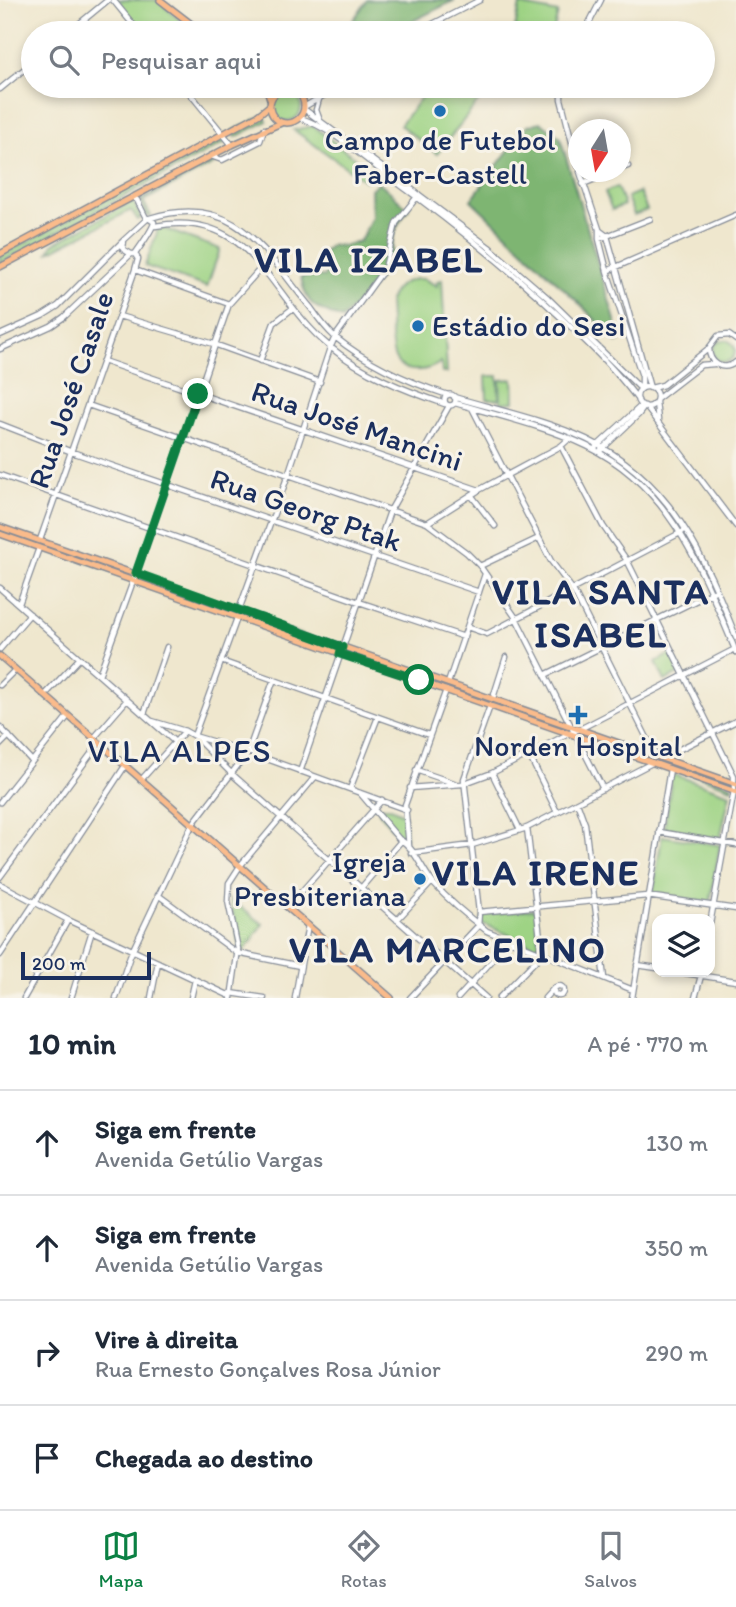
<!DOCTYPE html>
<html lang="pt">
<head>
<meta charset="utf-8">
<style>
  body { margin:0; font-family:Itim,sans-serif; background:#f6f6f7; color:#1f2937 }
  .controls { position:absolute; right:21px; bottom:21px; display:grid; overflow:hidden; border-radius:14px; box-shadow:0 4px 10px #0003 }
  .controls button { width:63px; height:63px; display:grid; place-items:center; padding:0; border:0; border-bottom:2px solid #e0e1e3; background:#fff; color:#1f2937; font:35px sans-serif }
  .compass { position:absolute; left:568px; top:119px; width:63px; height:63px; border-radius:50%; background:#fff; box-shadow:0 4px 10px #0003; rotate:191deg }
  .scale { position:absolute; left:21px; bottom:18px; width:130px; box-sizing:border-box; padding-left:7px; border:4px solid #1b2f5e; border-top:0; font-size:19px; line-height:24px; white-space:nowrap; color:#1b2f5e; -webkit-text-stroke:5px #f7f3e8; paint-order:stroke }
  .stop { position:absolute; width:21px; height:21px; margin:-16px; border:5px solid #0b8043; border-radius:50%; background:#fff }
  .stop.end { background:#0b8043; border-color:#fff; box-shadow:0 2px 7px #0008 }
  .list { margin:0; padding:0; list-style:none }
  h2 { display:flex; justify-content:space-between; align-items:center; height:91px; margin:0; padding:0 28px; font-size:30px }
  h2 small { font-size:23px; font-weight:400; color:#747a83 }
  .list li { display:grid; grid-template-columns:46px 1fr auto; gap:21px; align-items:center; box-sizing:border-box; height:105px; padding:0 28px; border-top:2px solid #e0e1e3 }
  .list b { display:block; font-size:26px; white-space:nowrap }
  .list p { margin:0; font-size:23px; white-space:nowrap; color:#747a83 }
  .list em { font-size:23px; font-style:normal; color:#747a83 }
  .icon { flex:none; width:38px; height:38px; fill:none; stroke:currentColor; stroke-width:2; stroke-linecap:round; stroke-linejoin:round }
  .map { position:relative; flex:none; width:736px; height:998px; overflow:hidden }
  .search { position:absolute; background:#fff; box-shadow:0 4px 10px #0003; left:21px; right:21px; top:21px; height:77px; display:flex; align-items:center; gap:18px; box-sizing:border-box; padding:0 24px; border-radius:38px; color:#747a83; font-size:26px }
  .sheet { height:511px; background:#fff }
  nav { display:flex; justify-content:space-around; align-items:center; box-sizing:border-box; height:98px; border-top:2px solid #e0e1e3; background:#fff; font-size:19px; color:#747a83 }
  nav a { display:grid; justify-items:center; gap:4px }
  nav .on { color:#0b8043 }
  .map>svg:first-child { display:block }
</style>
</head>
<body>
<div class="map">
<svg width="736" height="998" viewBox="0 0 736 998">
  <rect width="100%" height="100%" fill="#f7f3e8"/>
  <filter id="ink" filterUnits="userSpaceOnUse"><feTurbulence type="fractalNoise" baseFrequency=".0143" numOctaves="2"/><feDisplacementMap in="SourceGraphic" scale="14" xChannelSelector="R" yChannelSelector="G"/><feConvolveMatrix kernelMatrix="1 2 1 2 8 2 1 2 1" color-interpolation-filters="sRGB"/></filter>
  <filter id="wash" filterUnits="userSpaceOnUse"><feTurbulence type="fractalNoise" baseFrequency=".00686" numOctaves="4" result="noise"/><feDisplacementMap in="SourceGraphic" scale="28" xChannelSelector="R" yChannelSelector="G"/><feGaussianBlur stdDeviation="1.57" result="paint"/><feColorMatrix in="noise" values="0 0 0 0 0 0 0 0 0 0 0 0 0 0 0 0 0 1.4 0 .05"/><feComposite in="paint" operator="in"/></filter>
  <g filter="url(#wash)">
    <rect width="100%" height="100%" fill="#efe7ce"/>
    <!-- green -->
    <path fill="#9ed384" stroke="#5c8171" stroke-width="2" d="M116,0h41l38,33h-51z
      M520,5l38,8 -5,20h-39z
      M430,86h35l16,12 -44,56 -37,-29z
      M273 107a14 14 0 1 1 28 0a14 14 0 1 1-28 0Z
      M264,115l3,6 -32,16 -2,-6z
      M313,126l60,46 -8,9 -71,-51z
      M223,137l4,4 -227,122v-7z
      M212,161l2,3 -71,37 8,15h-4l-7,-16z
      M617,187l7,18 -12,5 -7,-18z
      M639,192l8,18 -13,5 -7,-18z
      M133,201l8,17 -3,2 -7,-10 -82,42 4,-8z
      M159,227l61,22 -13,38 -62,-21z
      M424,279l13,7v-5l5,-1 5,93h-5l-1,-11c-13,10 -40,14 -47,-6 -4,-12 -4,-42 -5,-55 6,-16 18,-23 35,-22z
      M713 351a11 11 0 1 1 22 0a11 11 0 1 1-22 0Z
      M486,376h12l1,23h-12z
      M513,379l1,23 -13,1 -1,-23z
      M0,529l132,46v2l-132,-45z
      M138,578l201,70v2l-202,-71z
      M345,651l222,77 1,2 -223,-77z
      M672,653l8,20 -15,8 -9,-19z
      M584,734l146,50 2,2v2l-149,-52z
      M672,774l58,20 -10,45 -56,-9z
      M381,807h8l14,7 3,24h-6l-21,-26z
      M662,836l58,9 -10,58 -57,-10z
      M230,899l33,25 -20,28 -3,-3z
      M532,909l4,1 3,38 -58,-25 2,-7 3,-2z"/>
    <!-- forest -->
    <path fill="#7eb572" stroke="#4c7268" stroke-width="2" d="M367,0h88l-66,33h-23l-8,-6h-5l-3,-2z
      M540,122l20,15 61,203 -4,3 -35,-37 -111,-106 56,-74z
      M379,182l30,27c-14,16 -21,33 -15,54l-52,56c-26,-11 -36,-12 -41,-42l24,-1 1,-8 -7,-12 12,-11 13,1 16,-5 12,-24 -1,-28z"/>
  </g>
  <g filter="url(#ink)">
    <g fill="none" stroke-linecap="round" stroke-linejoin="round">
      <defs>
        <path id="minor" d="M113,0l27,33
          M68,33l40,-33
          M415,33l65,-33
          M584,33l17,-33
          M184,86l48,59
          M561,86v13l17,67
          M0,89l33,-27
          M293,90l17,-4
          M304,107l36,-21
          M304,109l185,138 59,51 92,90
          M300,118c31,10 58,35 84,55 68,49 133,101 193,160 22,21 43,42 61,67
          M319,118l-3,-8 3,-11
          M211,156l11,4 38,-19 4,-12
          M620,169l8,-3
          M580,172l19,57v10l8,32 35,105v11
          M583,184l30,-12
          M132,197l5,3 9,18
          M148,218l6,4c0,5 -14,25 -19,32h-4l-8,-5 1,-9z
          M150,218c86,-26 113,32 161,90 7,10 15,21 24,29 33,27 73,45 113,58
          M155,226c99,-18 112,69 174,120 34,28 75,44 116,58
          M599,230l8,6 43,152
          M599,239l51,-20
          M135,270l94,34
          M607,271l129,-56
          M119,316l95,28 106,38
          M0,335l42,-19 16,-10 66,-66
          M736,340l-7,-5 -11,1 -9,12c0,16 14,24 27,14
          M0,349l51,-23 13,-9 67,-63
          M103,361l376,129
          M260,361l14,-38 19,-15
          M637 397a10 10 0 1 1 20 0a10 10 0 1 1-20 0Z
          M651,388l12,-3 45,-36
          M444.5 400a5.5 5.5 0 1 1 11 0a5.5 5.5 0 1 1-11 0Z
          M454,397c44,13 91,23 132,42 85,40 118,117 150,198
          M657,399l44,-34 13,-1
          M656,402l2,18
          M455,403c41,12 93,24 132,43 85,41 115,125 149,206
          M88,405l339,118 40,30 13,13 36,52 87,171
          M646,407l90,119
          M472,408l79,153 22,29 83,166
          M0,424l72,28 407,140
          M561,446l42,80 25,36 106,214v15l-24,133
          M596,447l46,-42
          M601,450l38,-36 6,-8
          M0,475l359,127 105,35
          M471,495l24,31
          M427,523l52,-33 82,-44 9,-8
          M40,540l95,-270 3,-11 -3,-5
          M480,566l59,-28
          M0,588l175,154
          M19,604l20,-56
          M239,610l49,-135 42,-127 5,-11 50,-69 11,-45 21,-26
          M237,618l-43,118 39,39 253,223
          M467,627l20,7 195,-102
          M0,649l30,-35
          M221,661l208,74
          M99,675l53,-146 77,-225 32,-36
          M545,675l168,-83
          M448,683l37,-109
          M0,685l15,-15
          M45,695l35,-37
          M493,698l13,-41
          M144,714l23,-67
          M152,721l33,10 9,5 54,16 159,58
          M0,727l32,34
          M578,730l157,-81
          M94,738l33,-38
          M0,745l9,-9
          M529,755l28,57
          M662,758l74,-37
          M416,770l38,13
          M300,772l90,-261 59,-105
          M492,773l28,57
          M141,780l44,-49
          M410,788l52,-4 30,-11 78,-40
          M350,789l28,-72
          M360,793l39,46c15,7 23,31 34,44 17,19 34,33 54,48l146,59
          M0,802l68,-86
          M577,802l8,22 19,154
          M659,832l77,13
          M409,846l-4,-41 41,-115
          M411,853l61,-8 55,-17 125,-65
          M0,877l99,-134
          M0,884l68,36 160,75 3,-2 33,5
          M361,888l40,-47
          M158,895l79,58 63,13
          M288,907l94,-107
          M479,912l168,-16 89,13
          M397,920l35,-38
          M478,926l1,-14 -15,-133 26,-73
          M0,955l125,-189
          M637,965l20,3
          M678,972l58,9
          M554 991a5 5 0 1 1 10 0a5 5 0 1 1-10 0Z
          M24,998l44,-78
          M71,998l21,-67
          M116,998l14,-42 62,-131 56,-73 26,-73
          M151,998l7,-36
          M191,998l4,-18
          M231,998l7,-49 -10,-48 1,-18 11,-17 75,-89
          M295,998l13,-73
          M410,998l68,-72
          M458,998l52,-57
          M499,998l43,-44 -15,-126
          M545,998l9,-10
          M632,998l38,-229
          M695,998l7,-26"/>
        <path id="major" d="M160,0l43,33
          M266,86l4,13
          M270 106a17 17 0 1 1 34 0a17 17 0 1 1-34 0Z
          M0,254l258,-139 11,-9
          M0,267l232,-122 49,-22
          M0,527l736,257
          M0,534l736,258
          M0,656l391,342"/>
      </defs>
      <!-- minor casing -->
      <use href="#minor" stroke="#858b96" stroke-width="7"/>
      <!-- major casing -->
      <use href="#major" stroke="#858b96" stroke-width="8"/>
      <!-- minor -->
      <use href="#minor" stroke="#fff" stroke-width="4.5"/>
      <!-- major -->
      <use href="#major" stroke="#fabb8b" stroke-width="5"/>
    </g>
  </g>
  <g fill="none" stroke-linecap="round" stroke-linejoin="round" filter="url(#ink)">
    <!-- route -->
    <path stroke="#0b8043" stroke-width="9" d="M198,394l-62,179 206,74 -2,7 79,26"/>
  </g>
  <!-- markers -->
  <g fill="#1f6fb2" stroke="#f7f3e8" stroke-width="2.5">
    <circle cx="440" cy="111" r="7"/>
    <circle cx="418" cy="326" r="7"/>
    <path d="M574.5 704.5h7v7h7v7h-7v7h-7v-7h-7v-7h7z"/>
    <circle cx="420" cy="879" r="7"/>
  </g>
  <g text-anchor="middle" stroke-width="6" stroke-linejoin="round" paint-order="stroke">
    <!-- poi labels -->
    <g font-size="30" fill="#1b2f5e" stroke="#f7f3e8">
      <text x="440" y="150">Campo de Futebol<tspan x="440" dy="34">Faber-Castell</tspan></text>
      <text x="432" y="336" text-anchor="start">Estádio do Sesi</text>
      <text x="578" y="756">Norden Hospital</text>
      <text x="406" y="872" text-anchor="end">Igreja<tspan x="406" dy="34">Presbiteriana</tspan></text>
    </g>
    <!-- street labels -->
    <g font-size="30" fill="#1b2f5e" stroke="#f7f3e8">
      <text transform="translate(71 390) rotate(-71)" y="10">Rua José Casale</text>
      <text transform="translate(357 426) rotate(19)" y="10">Rua José Mancini</text>
      <text transform="translate(306 510) rotate(19)" y="10">Rua Georg Ptak</text>
    </g>
    <!-- neighbourhood labels -->
    <g font-size="32" letter-spacing="2" fill="#1b2f5e" stroke="#f7f3e8">
      <text x="180" y="762">VILA ALPES</text>
    </g>
    <!-- district labels -->
    <g font-size="37" font-weight="bold" letter-spacing="2" fill="#1b2f5e" stroke="#f7f3e8">
      <text x="369" y="272">VILA IZABEL</text>
      <text x="601" y="604">VILA SANTA<tspan x="601" dy="43">ISABEL</tspan></text>
      <text x="536" y="885">VILA IRENE</text>
      <text x="448" y="962">VILA MARCELINO</text>
    </g>
  </g>
</svg>
<div class="controls">
<button><svg class="icon" aria-label="layers" viewBox="0 0 24 24"><path d="M12 4l9 5-9 5-9-5zM3 14l9 5 9-5"/></svg></button>
</div>
<svg class="compass" viewBox="-18 -18 36 36"><path d="M0-13l5 13h-10z" fill="#e53935"/><path d="M0 13l5-13h-10z" fill="#747a83"/></svg>
<div class="scale">200 m</div>
<div class="stop" style="left:419px;top:680px"></div>
<div class="stop end" style="left:198px;top:394px"></div>
<div class="search"><svg class="icon" aria-label="search" viewBox="0 0 24 24"><circle cx="10" cy="10" r="6"/><path d="M15 15l6 6"/></svg>Pesquisar aqui</div>
</div>
<section class="sheet">
<h2>10 min<small>A pé · 770 m</small></h2>
<ul class="list">
<li><svg class="icon" aria-label="ahead" viewBox="0 0 24 24"><path d="M12 20V5M6 11l6-6 6 6"/></svg><div><b>Siga em frente</b><p>Avenida Getúlio Vargas</p></div><em>130 m</em></li>
<li><svg class="icon" aria-label="ahead" viewBox="0 0 24 24"><path d="M12 20V5M6 11l6-6 6 6"/></svg><div><b>Siga em frente</b><p>Avenida Getúlio Vargas</p></div><em>350 m</em></li>
<li><svg class="icon" aria-label="right" viewBox="0 0 24 24"><path d="M7 20v-9h11M14 6l5 5-5 5"/></svg><div><b>Vire à direita</b><p>Rua Ernesto Gonçalves Rosa Júnior</p></div><em>290 m</em></li>
<li><svg class="icon" aria-label="arrive" viewBox="0 0 24 24"><path d="M6 21V4h12l-3 4 3 4H6"/></svg><div><b>Chegada ao destino</b></div></li>
</ul>
</section>
<nav>
<a class="on"><svg class="icon" aria-label="map" viewBox="0 0 24 24"><path d="M3 6l6-2 6 2 6-2v14l-6 2-6-2-6 2zM9 4v14M15 6v14"/></svg>Mapa</a>
<a><svg class="icon" aria-label="directions" viewBox="0 0 24 24"><path d="M12 3l9 9-9 9-9-9zM9 14v-3h6M13 9l2 2-2 2"/></svg>Rotas</a>
<a><svg class="icon" aria-label="saved" viewBox="0 0 24 24"><path d="M7 4h10v16l-5-4-5 4z"/></svg>Salvos</a>
</nav>
</body>
</html>
